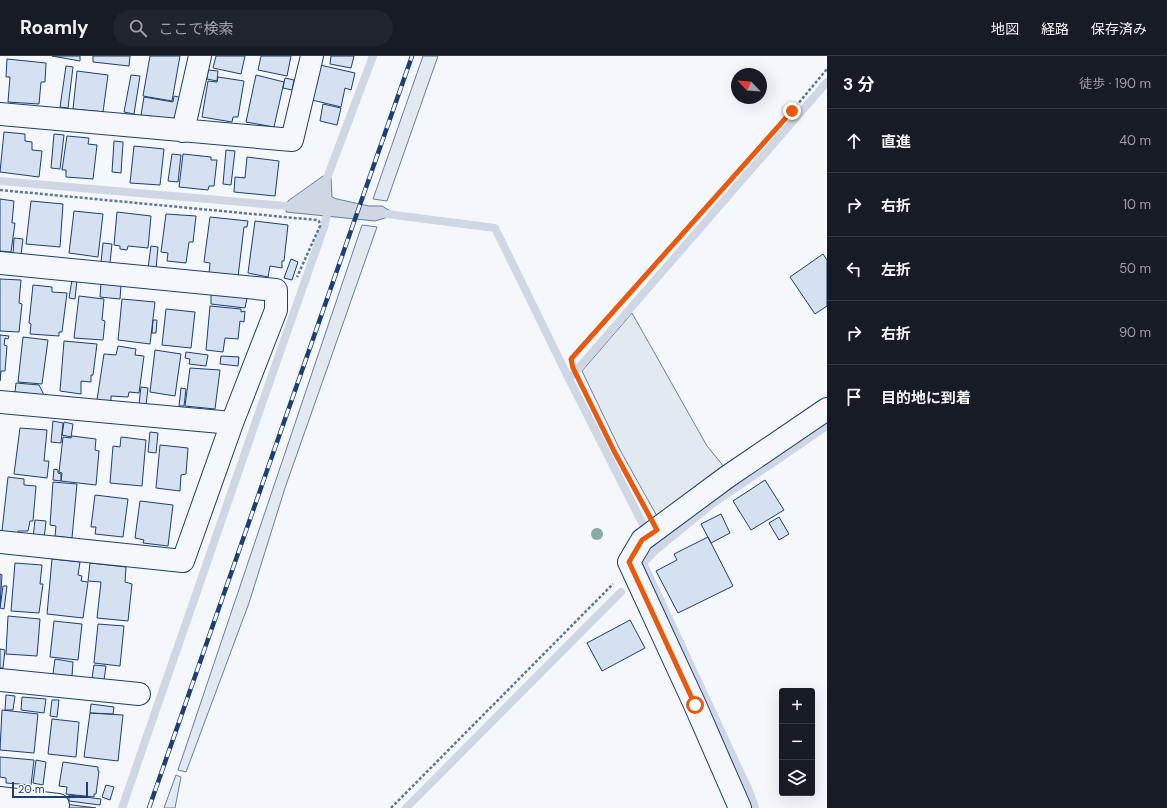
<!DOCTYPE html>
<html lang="ja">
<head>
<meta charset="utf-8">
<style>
  body { margin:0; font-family:"DM Sans","Noto Sans JP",sans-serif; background:#20242c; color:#f1f3f6 }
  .controls { position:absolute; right:12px; bottom:12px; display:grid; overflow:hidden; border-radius:4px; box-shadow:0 4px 16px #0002 }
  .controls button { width:36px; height:36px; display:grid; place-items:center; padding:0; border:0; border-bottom:1px solid #363941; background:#171b24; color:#f1f3f6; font:20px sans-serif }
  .compass { position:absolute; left:731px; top:12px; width:36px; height:36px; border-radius:50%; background:#171b24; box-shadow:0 4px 16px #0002; rotate:295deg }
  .scale { position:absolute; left:12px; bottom:10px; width:76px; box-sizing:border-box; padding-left:4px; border:2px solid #1d3f73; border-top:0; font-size:11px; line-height:14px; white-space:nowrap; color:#1d3f73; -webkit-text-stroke:3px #f4f7fb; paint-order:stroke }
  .stop { position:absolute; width:12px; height:12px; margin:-9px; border:3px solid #ea580c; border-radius:50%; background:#fff }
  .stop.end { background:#ea580c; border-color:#fff; box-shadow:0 1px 4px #0008 }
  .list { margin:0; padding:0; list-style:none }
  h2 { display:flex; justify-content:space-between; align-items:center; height:52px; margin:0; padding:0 16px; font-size:17px }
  h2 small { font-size:13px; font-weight:400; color:#9ea1a6 }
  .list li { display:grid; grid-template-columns:26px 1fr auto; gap:12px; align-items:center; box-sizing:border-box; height:64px; padding:0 16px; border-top:1px solid #363941 }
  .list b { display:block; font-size:15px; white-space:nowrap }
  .list em { font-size:13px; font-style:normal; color:#9ea1a6 }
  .icon { flex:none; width:22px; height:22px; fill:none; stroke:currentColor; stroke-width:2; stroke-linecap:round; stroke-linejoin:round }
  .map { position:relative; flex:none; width:827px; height:752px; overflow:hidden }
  header { display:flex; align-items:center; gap:24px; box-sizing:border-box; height:56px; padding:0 20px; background:#171b24; border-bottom:1px solid #363941 }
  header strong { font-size:19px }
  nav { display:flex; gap:22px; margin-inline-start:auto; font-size:14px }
  .search { width:280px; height:36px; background:#20242c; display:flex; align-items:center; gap:10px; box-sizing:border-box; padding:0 14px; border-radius:22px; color:#9ea1a6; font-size:15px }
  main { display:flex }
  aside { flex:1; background:#171b24 }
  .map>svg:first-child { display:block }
</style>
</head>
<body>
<header>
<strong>Roamly</strong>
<div class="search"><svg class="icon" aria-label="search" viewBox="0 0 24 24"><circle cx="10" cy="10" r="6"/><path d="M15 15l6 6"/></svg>ここで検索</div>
<nav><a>地図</a><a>経路</a><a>保存済み</a></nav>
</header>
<main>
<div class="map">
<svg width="827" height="752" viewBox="0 0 827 752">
  <rect width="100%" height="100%" fill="#f4f7fb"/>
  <!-- green -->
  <path fill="#e3e9f0" stroke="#687fa3" d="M423,0h15l-51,145 -14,-2z
    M362,169l15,2 -92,261 -36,115 -63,169 -8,-2z
    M632,257l75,133 18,22 -67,50 -38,-68 -38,-79z
    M176,719l5,2 -6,31h-11z"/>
  <!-- water -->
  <path fill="#cfd7e4" stroke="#687fa3" d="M323,120l8,2 1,19 5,2 32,7h13l8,5 -2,6 -13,4 -89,-9 2,-11z"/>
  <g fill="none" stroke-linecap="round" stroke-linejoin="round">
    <!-- stream -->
    <path stroke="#cfd7e4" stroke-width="8" d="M0,125l298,26
      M324,130l49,-130
      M379,157l116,15 74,151 87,171
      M569,323l258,-297
      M643,507l107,230 5,15
      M641,511l2,-4 13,-13 56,-46 115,-78
      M122,752l143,-413 59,-168 5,-21
      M406,752l215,-216"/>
  </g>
  <!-- building -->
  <path fill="#d5e0f0" stroke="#1d3f73" d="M52,0h28v5z
    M93,0h37l-1,10 -36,-4z
    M150,0h30l-8,45 -29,-5z
    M216,0h29l-4,18 -28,-6z
    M261,0h30l-4,20 -29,-6z
    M331,0h23l-3,12 -21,-4z
    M7,3l39,4 -1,19h-4l-2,22 -31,-2 2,-25h-4z
    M320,9l35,8 -4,17 -6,-2 -4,19 -29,-7z
    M66,10l7,1 -5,41 -8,-1z
    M208,14l10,1 -1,10 -10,-2z
    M77,15l31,4 -5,37 -30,-3z
    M131,19l9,1 -6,38 -10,-2z
    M256,19l28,7 -10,45 -28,-5z
    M218,21l26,4 -6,36h-5l-1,5 -30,-5 6,-36 9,1z
    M285,22l9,2 -2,10 -9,-2z
    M174,40l9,2 -2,13 -9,8 -31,-4 3,-18 29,5z
    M323,48l18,4 -4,17 -17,-4z
    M4,76l21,2v7l7,1v8l10,1 -3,26 -39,-5z
    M54,78l10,1 -4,34 -9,-1z
    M67,80l22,2 -1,6 9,1 -4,34 -27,-2v-7h-4z
    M114,85l9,1 -2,31 -9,-1z
    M134,90l30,3 -4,36 -30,-2z
    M226,94l9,1 -4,34 -8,-1z
    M172,98l9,1 -3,27 -10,-1z
    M183,98l28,3v3h6l-3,26h-5l-1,4 -29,-3z
    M247,101l32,4 -4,35 -41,-4 1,-15 10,1z
    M0,143l14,2 -2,22h3l-4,29 -11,-1z
    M31,145l32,3 -3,43 -34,-3z
    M74,155l29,3 -5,43 -29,-4z
    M117,156l34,4 -3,32 -20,-2 -1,4 -7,-1v-3l-6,-1z
    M166,158l30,2 -3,26h-4l-3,21 -19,-2 1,-8 -7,-1z
    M210,161l38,4 -1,6h-3l-6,50 -29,-3 1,-11 -6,-1z
    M255,165l33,4 -4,36h-2v7l-12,-2 -2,11 -20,-4z
    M14,182l9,1 -2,16 -8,-1z
    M103,187l9,1 -2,19 -9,-1z
    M151,190l7,1 -2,22 -8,-1z
    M823,198l4,6v46l-12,8 -25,-37z
    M291,203l7,3 -6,18 -8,-2z
    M0,223l21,1 -2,23 3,1 -3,28 -19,-1z
    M72,224h5l-2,19 -6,-1z
    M101,227l20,2 -1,14 -20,-2z
    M33,229l19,2v5l15,1 -5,39h-3v4l-29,-2 1,-10 -2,-1z
    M211,238l36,4 -2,10 -34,-4z
    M79,240l25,3 -2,21 3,1 -2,19 -29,-2z
    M122,243l33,3 -5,42 -32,-4z
    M210,250l31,3v3l4,-1 -1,11 -4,-1 -2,18 -13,-1 -2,14 -17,-2z
    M166,253l29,3 -4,36 -29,-3z
    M153,264h4l-1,13h-4z
    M0,279l9,1 -1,3 -3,-1 -1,7 3,1 -2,25h-4l-1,10z
    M23,281l25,3 -6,44 -24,-2z
    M64,285l33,3 -4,31h-2v7l-10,-1v13l-21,-3z
    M118,290l18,3 -1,6 9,1 -5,37 -10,-1 -1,5 -17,-1v6l-14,-2 7,-46 12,1z
    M155,294l26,4 -6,42 -25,-4z
    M186,296l22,3 -2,11 -17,-2 1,-5 -5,-1z
    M221,300l18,1 -1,9 -18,-2z
    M190,312l30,2 -5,39 -30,-3z
    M16,327l23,2 5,10 -29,-3z
    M141,331l7,1 -2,17 -7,-1z
    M181,332l5,1 -2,17h-5z
    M53,365l10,2 -2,20 -10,-1z
    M64,366l9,2 -2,13 -9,-2z
    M20,372l27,2 -3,31h5l-2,17 -33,-4z
    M150,376l8,1 -2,20 -8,-1z
    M72,380l24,3 -1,11 4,1 -3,34 -35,-4 1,-8 -3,-1 4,-35 8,1z
    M121,381l25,3 -4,46 -32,-3 3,-37 7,1z
    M160,389l28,3 -2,26 -5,1 -1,16 -24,-3z
    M54,413l4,1v3l3,1v7l-8,-1z
    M8,421l16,2v6l12,1 -3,35h-3l-2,10h-10l-1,3 -15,-3z
    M765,424l19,30 -33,20 -18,-29z
    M53,426l24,2 -5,54 -17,-2 1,-10 -6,-1z
    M95,439l33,4 -5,38 -28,-3 1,-7h-5z
    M140,445l33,4 -5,41 -25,-3 1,-3 -9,-2z
    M721,458l9,19 -19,10 -10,-19z
    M779,461l10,17 -10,6 -10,-17z
    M35,464l11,1 -2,18 -11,-1z
    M708,481l25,49 -55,27 -22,-42 21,-11 -3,-6z
    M52,503l28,3 -2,13 4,1 -1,5 7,1 -5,36 -36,-4z
    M15,507l27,2 -2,19h3l-4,29 -28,-2z
    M90,507l36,4 -1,15 7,2 -4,37 -31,-3 4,-36 -13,-1z
    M0,518l2,1 -2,32z
    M3,530h4l-3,23 -4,-1z
    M8,560l32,3 -3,37 -31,-2z
    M630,564l15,28 -43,23 -15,-28z
    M54,565l28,3 -4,36 -28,-3z
    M98,568l26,2 -4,40 -26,-3z
    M0,593l5,1 -2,18h-3z
    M55,603l18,3 -1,14 -19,-2z
    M94,609l12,1 -2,14 -12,-2z
    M6,639l9,1 -2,14h-8z
    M22,641l24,2 -2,14 -23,-3z
    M52,644h7l-2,17 -7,-1z
    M91,648l23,3 -1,7 -23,-1z
    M2,654l36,4 -4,39 -34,-3z
    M90,657l33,2 -5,46 -34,-4z
    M52,663l27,3 -3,35 -28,-3z
    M0,701l34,3 -3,25 -25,-2v-5l-6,-1z
    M36,704l10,2 -3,23 -10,-2z
    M63,706l35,5v4h1l-3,23h-2v3l-28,-3 1,-7 -8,-1z
    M106,729l8,2 -4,13 -8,-3z
    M69,739l32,4 -1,6 -31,-4z
    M65,748l31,4h-32z"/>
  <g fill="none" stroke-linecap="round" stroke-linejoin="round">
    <defs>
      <path id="minor" d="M0,58l292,26 20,-84
        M183,75l17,-75
        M0,207l276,27v20l-44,113 -49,138 -183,-19
        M0,346l232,21
        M0,624l139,14
        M0,742l58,7
        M740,752l-45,-103 -66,-143 13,-22 85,-63 100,-68"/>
    </defs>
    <!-- minor casing -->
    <use href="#minor" stroke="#1d3f73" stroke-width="24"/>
    <!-- path -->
    <path stroke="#5e769c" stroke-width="2.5" stroke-dasharray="3 2" stroke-linecap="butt" d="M0,134l316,30 3,1 1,5 -23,51
      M645,452l-31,-57 -41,-83 -2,-9 221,-248 35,-42
      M391,752l222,-224"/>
    <!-- minor -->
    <use href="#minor" stroke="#f4f7fb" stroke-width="22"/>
    <defs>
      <path id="rail" d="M149,752l263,-752"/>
    </defs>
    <!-- rail casing -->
    <use href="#rail" stroke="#1d3f73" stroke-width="4.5"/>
    <!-- rail -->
    <use href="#rail" stroke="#f4f7fb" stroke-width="3" stroke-dasharray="9" stroke-linecap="butt"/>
  </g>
  <!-- trees -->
  <circle fill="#86aba6" cx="597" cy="478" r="6"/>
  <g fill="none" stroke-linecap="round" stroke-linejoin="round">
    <!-- route -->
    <path stroke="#ea580c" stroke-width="5" d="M695,649l-66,-143 13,-22 15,-10 -43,-79 -41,-83 -2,-9 221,-248"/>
  </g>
</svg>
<div class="controls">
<button>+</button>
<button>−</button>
<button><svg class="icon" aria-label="layers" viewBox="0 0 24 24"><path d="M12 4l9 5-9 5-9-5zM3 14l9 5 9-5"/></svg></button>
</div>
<svg class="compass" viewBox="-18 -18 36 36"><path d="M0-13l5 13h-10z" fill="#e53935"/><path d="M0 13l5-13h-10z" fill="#9ea1a6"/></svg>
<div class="scale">20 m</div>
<div class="stop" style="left:695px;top:649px"></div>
<div class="stop end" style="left:792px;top:55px"></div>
</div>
<aside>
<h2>3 分<small>徒歩 · 190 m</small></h2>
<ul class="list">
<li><svg class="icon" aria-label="ahead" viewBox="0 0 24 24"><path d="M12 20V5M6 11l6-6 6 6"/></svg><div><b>直進</b></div><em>40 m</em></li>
<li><svg class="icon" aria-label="right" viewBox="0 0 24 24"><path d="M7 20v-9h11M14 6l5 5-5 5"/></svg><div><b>右折</b></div><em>10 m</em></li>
<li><svg class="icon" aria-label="left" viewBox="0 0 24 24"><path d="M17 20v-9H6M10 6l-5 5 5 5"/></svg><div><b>左折</b></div><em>50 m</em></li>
<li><svg class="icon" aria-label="right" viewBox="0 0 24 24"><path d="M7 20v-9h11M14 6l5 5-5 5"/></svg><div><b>右折</b></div><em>90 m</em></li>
<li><svg class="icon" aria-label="arrive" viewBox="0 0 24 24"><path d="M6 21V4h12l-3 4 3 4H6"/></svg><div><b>目的地に到着</b></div></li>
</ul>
</aside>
</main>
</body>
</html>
